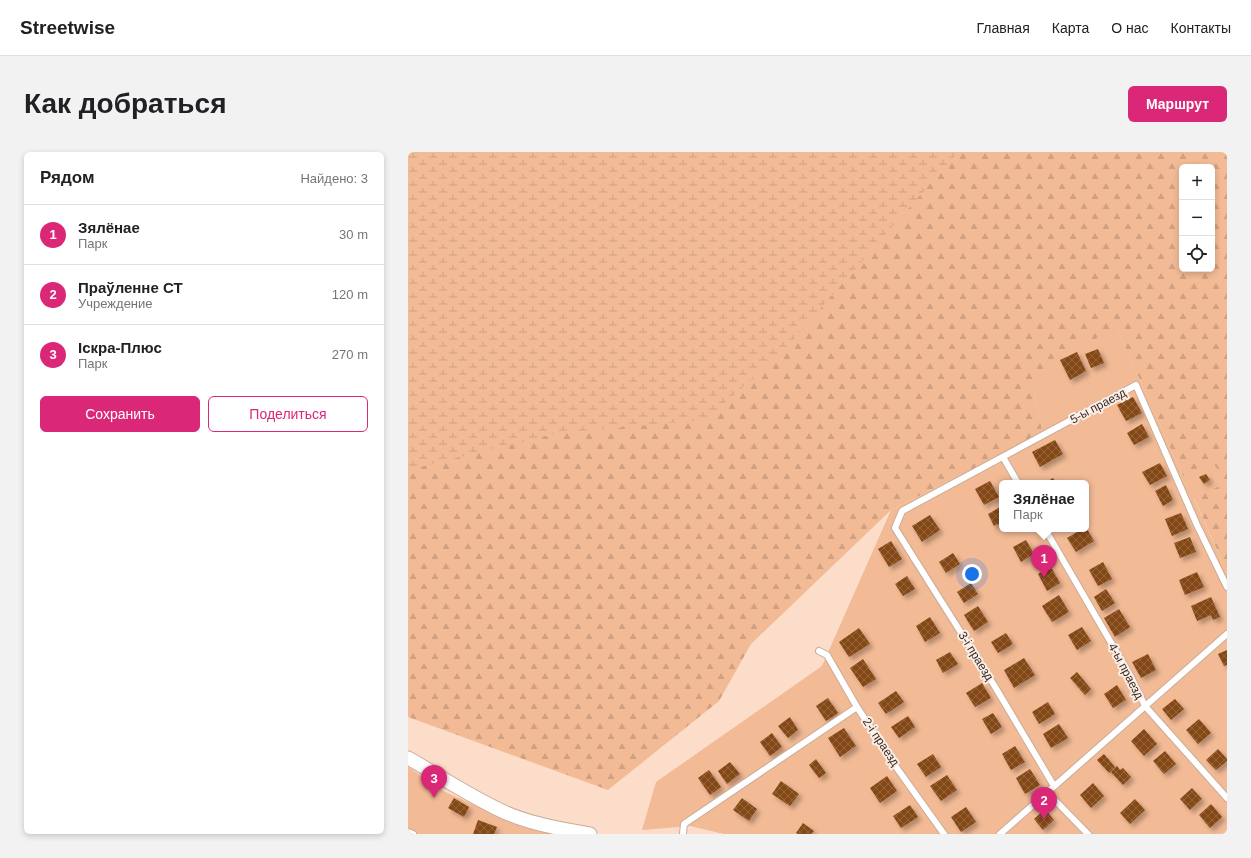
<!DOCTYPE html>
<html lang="ru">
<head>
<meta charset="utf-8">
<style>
  body { margin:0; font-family:Arial,sans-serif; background:#f2f2f2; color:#202124 }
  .controls { position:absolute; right:12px; top:12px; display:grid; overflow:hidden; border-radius:6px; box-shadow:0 2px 6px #0003 }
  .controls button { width:36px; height:36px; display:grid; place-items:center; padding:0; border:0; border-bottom:1px solid #e0e0e0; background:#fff; color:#202124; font:20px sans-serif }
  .you { position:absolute; left:564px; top:422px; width:14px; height:14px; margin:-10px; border:3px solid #fff; border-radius:50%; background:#1a73e8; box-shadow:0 0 0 6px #1a73e833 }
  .badge { display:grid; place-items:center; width:26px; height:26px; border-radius:50%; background:#db2777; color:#fff; font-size:13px; font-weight:700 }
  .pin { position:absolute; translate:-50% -33px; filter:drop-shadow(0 1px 2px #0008) }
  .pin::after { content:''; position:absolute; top:21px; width:14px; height:12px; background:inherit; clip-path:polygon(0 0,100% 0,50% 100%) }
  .popup { position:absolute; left:591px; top:328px; width:90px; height:52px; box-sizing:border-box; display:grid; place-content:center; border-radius:6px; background:#fff; filter:drop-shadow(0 1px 3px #0005); font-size:13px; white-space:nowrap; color:#757577 }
  .popup b { font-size:15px; color:#202124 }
  .popup::after { content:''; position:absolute; left:50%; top:100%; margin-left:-8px; border:8px solid transparent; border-top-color:#fff }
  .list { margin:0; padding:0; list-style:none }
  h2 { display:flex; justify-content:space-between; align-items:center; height:52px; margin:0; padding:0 16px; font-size:17px }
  h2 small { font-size:13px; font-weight:400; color:#757577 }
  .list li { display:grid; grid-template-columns:26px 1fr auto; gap:12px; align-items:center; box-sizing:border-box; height:60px; padding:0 16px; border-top:1px solid #e0e0e0 }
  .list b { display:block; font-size:15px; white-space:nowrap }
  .list p { margin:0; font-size:13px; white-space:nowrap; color:#757577 }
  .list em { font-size:13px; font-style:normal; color:#757577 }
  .actions { display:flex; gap:8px; padding:12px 16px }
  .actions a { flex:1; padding:9px 0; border:1px solid #db2777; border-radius:6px; text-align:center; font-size:14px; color:#db2777 }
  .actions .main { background:#db2777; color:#fff }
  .icon { flex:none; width:22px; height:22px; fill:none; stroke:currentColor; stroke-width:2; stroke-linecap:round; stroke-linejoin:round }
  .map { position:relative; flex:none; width:819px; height:682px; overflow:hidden; border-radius:6px }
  header { display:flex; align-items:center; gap:24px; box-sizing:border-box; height:56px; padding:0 20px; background:#fff; border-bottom:1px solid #e0e0e0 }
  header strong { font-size:19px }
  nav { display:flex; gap:22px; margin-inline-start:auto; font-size:14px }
  .intro { display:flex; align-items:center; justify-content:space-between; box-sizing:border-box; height:96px; padding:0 24px }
  h1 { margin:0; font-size:28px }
  .button { padding:10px 18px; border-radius:6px; background:#db2777; color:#fff; font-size:14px; font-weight:700 }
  main { display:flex; gap:24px; padding:0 24px }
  aside { flex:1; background:#fff; border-radius:6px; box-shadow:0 2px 6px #0003 }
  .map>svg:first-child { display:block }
</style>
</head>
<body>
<header>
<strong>Streetwise</strong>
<nav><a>Главная</a><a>Карта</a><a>О нас</a><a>Контакты</a></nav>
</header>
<div class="intro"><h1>Как добраться</h1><a class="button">Маршрут</a></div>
<main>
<aside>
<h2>Рядом<small>Найдено: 3</small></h2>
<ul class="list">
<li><span class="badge">1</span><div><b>Зялёнае</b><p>Парк</p></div><em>30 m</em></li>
<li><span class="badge">2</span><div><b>Праўленне СТ</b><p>Учреждение</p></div><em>120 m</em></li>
<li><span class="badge">3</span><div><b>Іскра-Плюс</b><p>Парк</p></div><em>270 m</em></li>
</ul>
<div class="actions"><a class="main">Сохранить</a><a>Поделиться</a></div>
</aside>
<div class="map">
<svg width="819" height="682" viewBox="0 0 819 682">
  <defs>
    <pattern id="forest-firs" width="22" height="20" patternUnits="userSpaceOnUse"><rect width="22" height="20" fill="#f2ba95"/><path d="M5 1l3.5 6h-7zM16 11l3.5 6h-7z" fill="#d0a080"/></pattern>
    <pattern id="wetland-marsh" width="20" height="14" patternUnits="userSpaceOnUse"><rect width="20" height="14" fill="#f2ba95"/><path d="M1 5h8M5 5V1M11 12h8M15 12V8" fill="none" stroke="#d0a080"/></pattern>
    <pattern id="building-cross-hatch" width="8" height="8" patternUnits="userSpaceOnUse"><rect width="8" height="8" fill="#844713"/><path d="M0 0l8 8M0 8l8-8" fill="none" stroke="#94653e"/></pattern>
    <filter id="shadow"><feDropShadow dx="3.5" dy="3.5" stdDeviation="2" flood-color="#0004"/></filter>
  </defs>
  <rect width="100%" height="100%" fill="#fcddc9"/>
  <!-- forest -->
  <path fill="url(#forest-firs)" fill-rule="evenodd" d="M0,0h819v420l-33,-74 30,-15 -41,-7 -66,-147 -84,60 10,45 -152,76 -140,134 -32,57 -111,89 -200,-73zM774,15h30v102h-30z"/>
  <!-- wetland -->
  <path fill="url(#wetland-marsh)" d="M0,0h550l-180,205 -73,63 -147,13 -150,37z"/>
  <!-- green -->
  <path fill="#f2ba95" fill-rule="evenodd" d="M709,177l66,147 29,-16 13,23 -31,16 33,73v262h-503l-34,-8 -48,4 14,-48 166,-116 69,-156 152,-76 -10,-45 22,-32zM594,331h84v46h-84z
    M0,615l35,24 81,36 29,7h-145z"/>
  <!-- building -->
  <path fill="url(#building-cross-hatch)" filter="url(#shadow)" d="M690,197l6,14 -13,5 -6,-14z
    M669,200l9,19 -16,9 -10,-20z
    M725,245l9,16 -16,8 -9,-16z
    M734,272l7,13 -15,8 -7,-12z
    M647,288l8,14 -23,13 -8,-15z
    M752,311l7,13 -17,9 -8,-13z
    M798,322l4,6 -6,4 -5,-7z
    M645,326l3,5h-11z
    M582,329l9,16 -15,8 -9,-16z
    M758,333l7,15 -10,6 -8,-15z
    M594,354v16l-8,4 -6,-12z
    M773,361l7,16 -16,7 -7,-17z
    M522,363l10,15 -18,12 -10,-16z
    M674,377h5l7,12 -18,11 -9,-14z
    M782,385l6,15 -16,6 -6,-15z
    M618,388l8,14 -13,8 -8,-15z
    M483,389l11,18 -13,8 -11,-18z
    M545,401l7,11 -14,9 -7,-11z
    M695,410l9,17 -14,7 -9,-16z
    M643,415l9,16 -13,8 -9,-17z
    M789,420l7,15 -19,8 -6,-15z
    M499,424l8,13 -12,7 -8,-12z
    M563,431l7,11 -14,9 -7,-11z
    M698,437l9,14 -13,8 -8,-14z
    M651,443l10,17 -17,10 -10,-16z
    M803,445l9,20 -7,3 -2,-5 -14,6 -6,-15z
    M570,454l10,16 -14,9 -10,-16z
    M711,457l11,18 -15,10 -11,-19z
    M522,465l10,16 -15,9 -9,-16z
    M674,475l9,14 -14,9 -9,-15z
    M451,476l11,16 -21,13 -10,-15z
    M598,481l7,11 -15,9 -7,-11z
    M819,498v15l-3,1 -6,-12z
    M542,500l8,12 -15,9 -7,-13z
    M740,502l8,16 -15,8 -9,-16z
    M616,506l11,17 -21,13 -10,-18z
    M455,507l13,20 -13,8 -13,-19z
    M669,520l14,17 -6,6 -15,-17z
    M574,531l9,15 -16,9 -9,-14z
    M709,533l9,15 -13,8 -9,-14z
    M488,539l8,11 -18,12 -8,-11z
    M420,546l10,15 -12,8 -10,-15z
    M767,547l9,10 -13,11 -9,-11z
    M640,550l7,12 -16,10 -7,-12z
    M585,561l9,14 -11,7 -9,-15z
    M500,564l7,11 -16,11 -8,-11z
    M382,565l8,13 -10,8 -10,-12z
    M791,567l12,14 -13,11 -12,-14z
    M651,572l9,14 -17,10 -8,-14z
    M436,576l12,18 -16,11 -12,-19z
    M736,577l13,15 -13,12 -13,-15z
    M364,581l10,14 -12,9 -10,-14z
    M607,594l10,16 -14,8 -9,-16z
    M810,597l9,10v2l-11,9 -10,-10z
    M757,599l11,13 -12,10 -11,-13z
    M525,602l8,13 -15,10 -9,-13z
    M696,602l11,13 -6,6 -12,-13z
    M408,607l10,14 -7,5 -10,-13z
    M322,610l10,12 -13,10 -9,-13z
    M709,614l3,4 3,-2 8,9 -8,8 -12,-13z
    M622,617l10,16 -15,9 -9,-16z
    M301,618l12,17 -11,8 -12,-17z
    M539,623l10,15 -16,11 -11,-15z
    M479,624l10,15 -17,12 -10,-15z
    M373,629l18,13 -9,12 -18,-12z
    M685,631l11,13 -13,12 -11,-13z
    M784,636l10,11 -12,11 -10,-11z
    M46,646l15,9 -5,10 -16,-9z
    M334,646l15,11 -8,12 -16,-11z
    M727,647l10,11 -15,14 -10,-11z
    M803,652l11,13 -12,11 -11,-13z
    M502,653l8,12 -17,11 -8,-12z
    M558,655l10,15 -15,10 -10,-15z
    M637,657l9,11 -11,10 -9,-11z
    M70,668l19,7 -3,7h-21z
    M395,671l11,8 -3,3h-13l-2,-1z"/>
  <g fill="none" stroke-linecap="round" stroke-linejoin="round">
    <defs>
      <path id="service" d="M595,305l15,26
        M637,377l86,148 14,29 82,92
        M411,499l8,4 30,52 37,57 50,70
        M646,634l-60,-101 -99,-157 7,-17 234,-126 61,140 30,62
        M639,640l41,42
        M0,680l5,2
        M275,682l1,-10 173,-117
        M592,682l227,-200"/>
      <path id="minor" d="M0,606c32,18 63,39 96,54 27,12 57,17 86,22"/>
    </defs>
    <!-- service casing -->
    <use href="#service" stroke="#c9ac99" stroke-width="8"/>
    <!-- minor casing -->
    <use href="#minor" stroke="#c9ac99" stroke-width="15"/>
    <!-- service -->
    <use href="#service" stroke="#fff" stroke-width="6"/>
    <!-- minor -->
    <use href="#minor" stroke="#fff" stroke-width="13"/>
  </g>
  <g text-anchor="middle" stroke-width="4" stroke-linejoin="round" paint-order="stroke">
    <!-- street labels -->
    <g font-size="12" fill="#372b23" stroke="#fbeee6">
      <text transform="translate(690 254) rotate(-28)" y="4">5-ы праезд</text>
      <text transform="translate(568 504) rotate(58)" y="4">3-і праезд</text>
      <text transform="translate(718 519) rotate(62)" y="4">4-ы праезд</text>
      <text transform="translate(473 590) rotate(56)" y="4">2-і праезд</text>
    </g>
  </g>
</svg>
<div class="controls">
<button>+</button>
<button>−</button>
<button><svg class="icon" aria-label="locate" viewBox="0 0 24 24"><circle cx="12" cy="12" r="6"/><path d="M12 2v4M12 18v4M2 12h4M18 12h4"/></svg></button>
</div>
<div class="you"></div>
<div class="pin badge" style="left:636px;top:426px">1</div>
<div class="popup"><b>Зялёнае</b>Парк</div>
<div class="pin badge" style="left:636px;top:668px">2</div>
<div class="pin badge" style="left:26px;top:646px">3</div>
</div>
</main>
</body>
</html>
